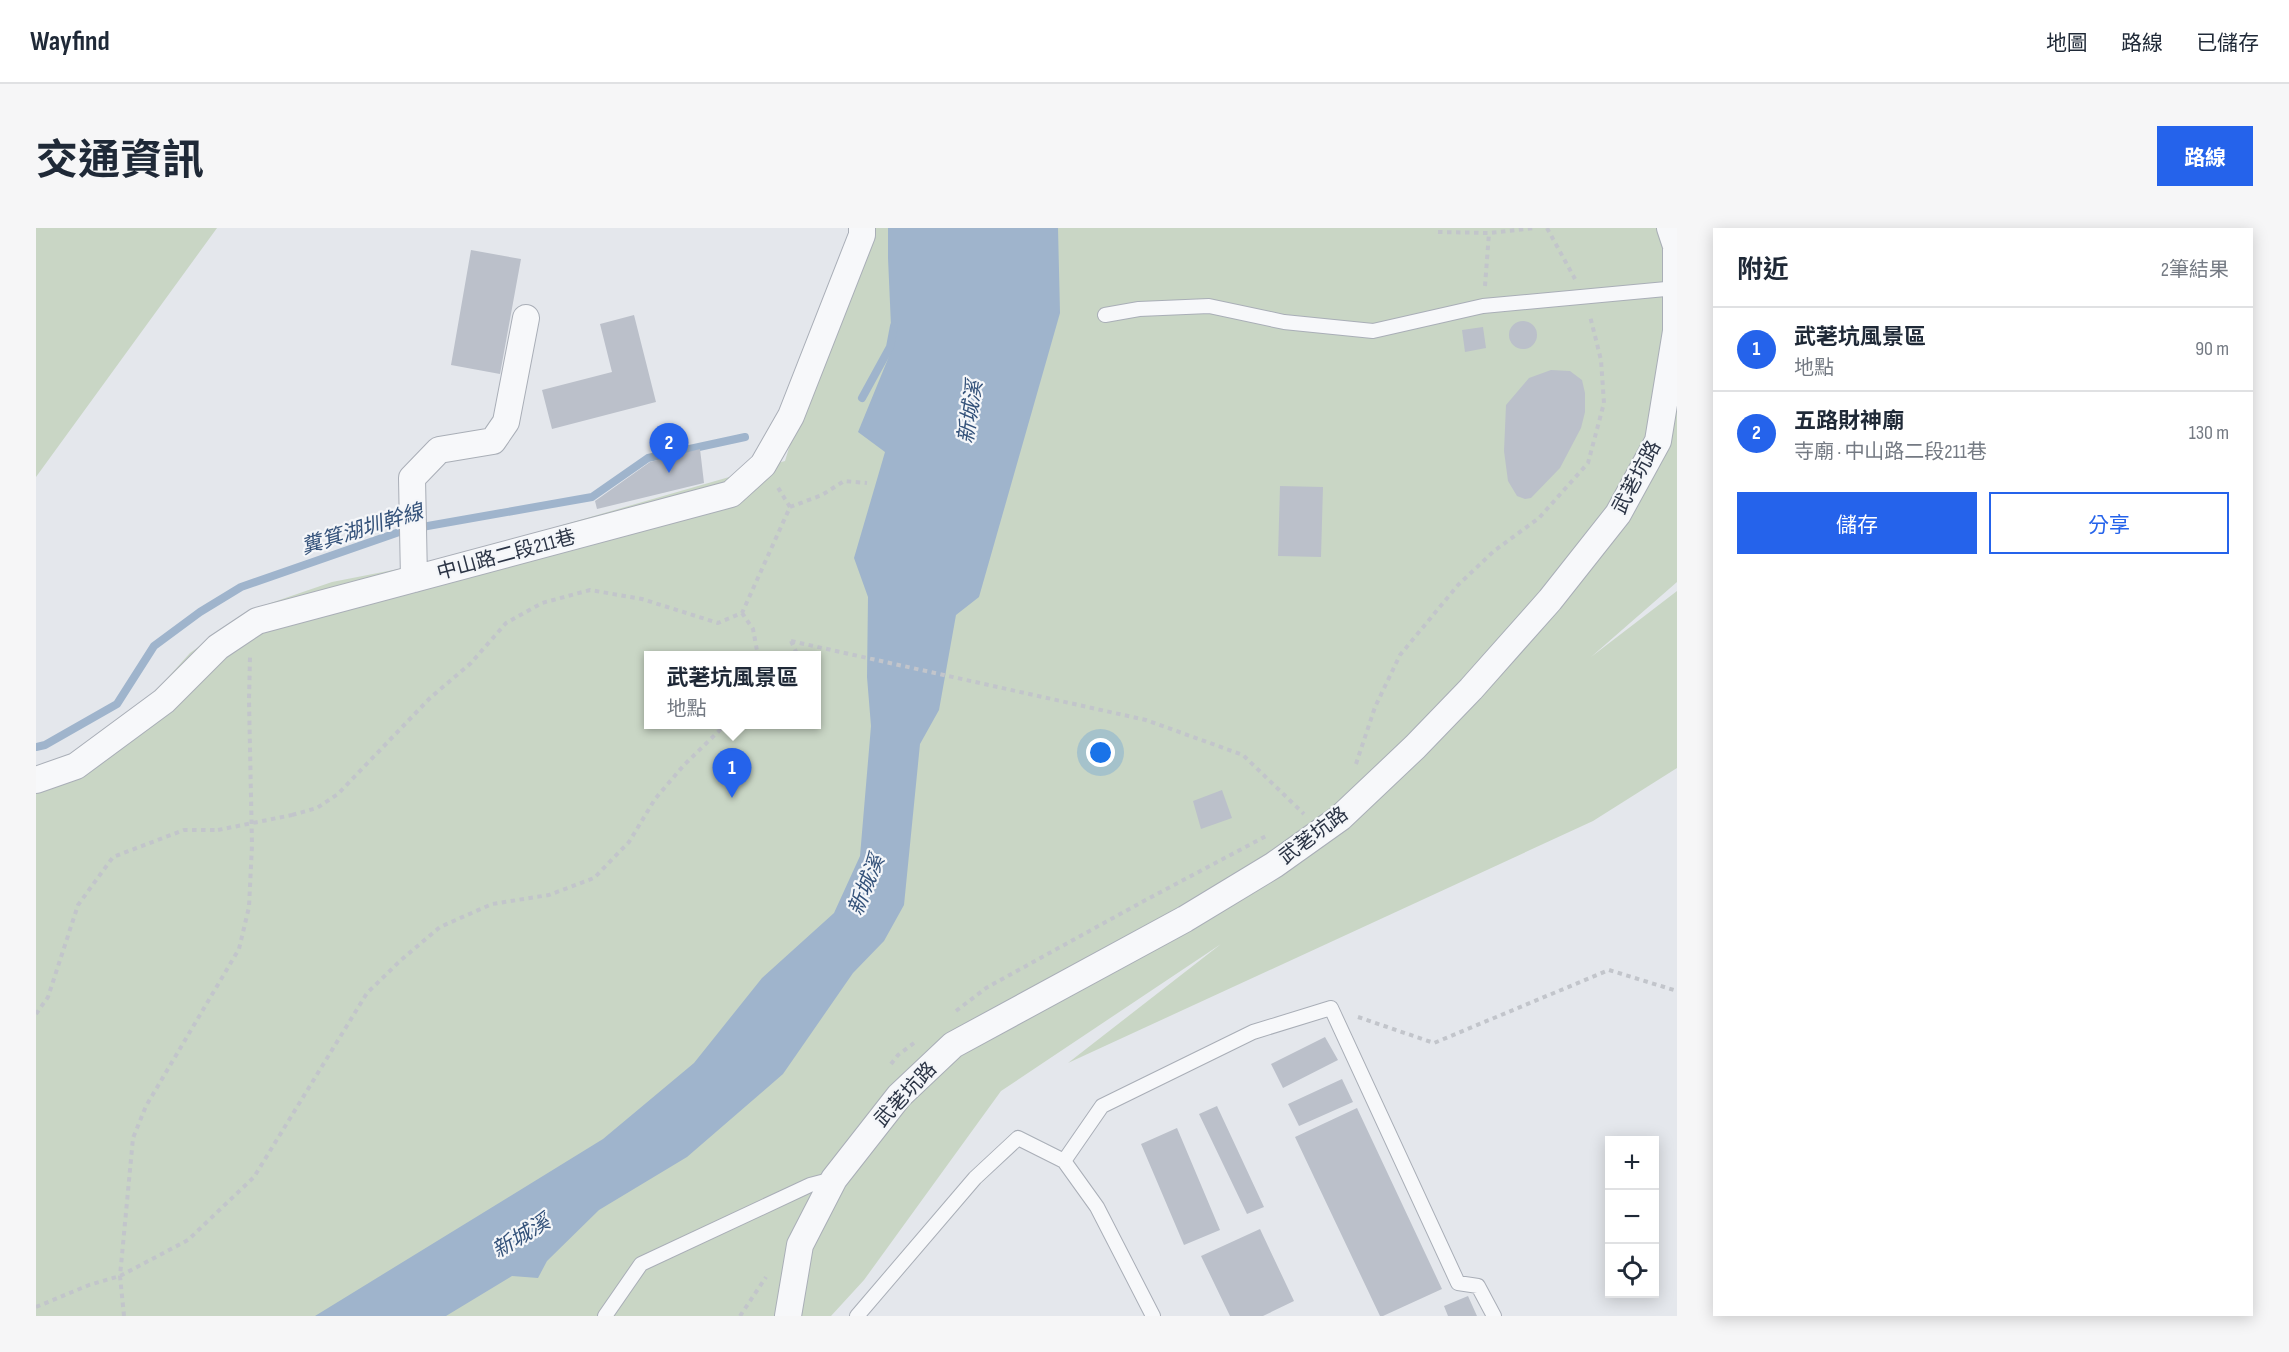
<!DOCTYPE html>
<html lang="zh-TW">
<head>
<meta charset="utf-8">
<style>
  body { margin:0; font-family:"Sofia Sans Condensed","Noto Sans TC",sans-serif; background:#f6f6f7; color:#1f2937 }
  .controls { position:absolute; right:18px; bottom:18px; display:grid; overflow:hidden; border-radius:0px; box-shadow:0 3px 15px #0003 }
  .controls button { width:54px; height:54px; display:grid; place-items:center; padding:0; border:0; border-bottom:2px solid #e0e1e3; background:#fff; color:#1f2937; font:30px sans-serif }
  .you { position:absolute; left:1065px; top:525px; width:21px; height:21px; margin:-15px; border:4px solid #fff; border-radius:50%; background:#1a73e8; box-shadow:0 0 0 9px #1a73e833 }
  .badge { display:grid; place-items:center; width:39px; height:39px; border-radius:50%; background:#2563eb; color:#fff; font-size:20px; font-weight:700 }
  .pin { position:absolute; translate:-50% -50px; filter:drop-shadow(0 2px 3px #0008) }
  .pin::after { content:''; position:absolute; top:32px; width:21px; height:18px; background:inherit; clip-path:polygon(0 0,100% 0,50% 100%) }
  .popup { position:absolute; left:608px; top:423px; width:177px; height:78px; box-sizing:border-box; display:grid; place-content:center; border-radius:0px; background:#fff; filter:drop-shadow(0 2px 4px #0005); font-size:20px; white-space:nowrap; color:#747a83 }
  .popup b { font-size:22px; color:#1f2937 }
  .popup::after { content:''; position:absolute; left:50%; top:100%; margin-left:-12px; border:12px solid transparent; border-top-color:#fff }
  .list { margin:0; padding:0; list-style:none }
  h2 { display:flex; justify-content:space-between; align-items:center; height:78px; margin:0; padding:0 24px; font-size:26px }
  h2 small { font-size:20px; font-weight:400; color:#747a83 }
  .list li { display:grid; grid-template-columns:39px 1fr auto; gap:18px; align-items:center; box-sizing:border-box; height:84px; padding:0 24px; border-top:2px solid #e0e1e3 }
  .list b { display:block; font-size:22px; white-space:nowrap }
  .list p { margin:0; font-size:20px; white-space:nowrap; color:#747a83 }
  .list em { font-size:20px; font-style:normal; color:#747a83 }
  .actions { display:flex; gap:12px; padding:18px 24px }
  .actions a { flex:1; padding:14px 0; border:2px solid #2563eb; border-radius:0px; text-align:center; font-size:21px; color:#2563eb }
  .actions .main { background:#2563eb; color:#fff }
  .icon { flex:none; width:33px; height:33px; fill:none; stroke:currentColor; stroke-width:2; stroke-linecap:round; stroke-linejoin:round }
  .map { position:relative; flex:none; width:1641px; height:1088px; overflow:hidden; border-radius:0px }
  header { display:flex; align-items:center; gap:36px; box-sizing:border-box; height:84px; padding:0 30px; background:#fff; border-bottom:2px solid #e0e1e3 }
  header strong { font-size:28px }
  nav { display:flex; gap:33px; margin-inline-start:auto; font-size:21px }
  .intro { display:flex; align-items:center; justify-content:space-between; box-sizing:border-box; height:144px; padding:0 36px }
  h1 { margin:0; font-size:42px }
  .button { padding:15px 27px; border-radius:0px; background:#2563eb; color:#fff; font-size:21px; font-weight:700 }
  main { display:flex; gap:36px; padding:0 36px }
  aside { flex:1; background:#fff; border-radius:0px; box-shadow:0 3px 15px #0003 }
  .map>svg:first-child { display:block }
</style>
</head>
<body>
<header>
<strong>Wayfind</strong>
<nav><a>地圖</a><a>路線</a><a>已儲存</a></nav>
</header>
<div class="intro"><h1>交通資訊</h1><a class="button">路線</a></div>
<main>
<div class="map">
<svg width="1641" height="1088" viewBox="0 0 1641 1088">
  <rect width="100%" height="100%" fill="#e4e7ec"/>
  <!-- green -->
  <path fill="#c9d6c5" fill-rule="evenodd" d="M0,0h181l-181,249z
    M814,0h827v354l-86,75 86,-66v177l-84,53 -525,242 153,-119 -220,147 -137,189 -33,36h-795v-548l36,-14 55,-31 63,-70 60,-43 82,-28 102,-20 351,-101 60,-199zM612,428h168v68h-168z"/>
  <!-- water -->
  <path fill="#9fb4cc" d="M852,0h170l2,85 -81,284 -23,18 -17,95 -19,34 -16,161 -20,36 -31,32 -70,101 -96,83 -88,53 -52,51 -9,17 -26,-2 -66,40h-131l288,-177 91,-76 68,-85 72,-65 26,-57 11,-130 -4,-49 1,-80 -14,-39 31,-106 -27,-20 34,-83 -4,-91z"/>
  <g fill="none" stroke-linecap="round" stroke-linejoin="round">
    <!-- stream -->
    <path stroke="#9fb4cc" stroke-width="8" d="M826,170l28,-51 4,-21
      M0,519l9,-2 72,-41 37,-58 46,-34 41,-25 164,-57 187,-33 56,-39 97,-21"/>
  </g>
  <!-- building -->
  <path fill="#bbc0ca" d="M435,22l50,9 -21,115 -49,-9z
    M598,87l22,87 -104,27 -10,-39 70,-18 -12,-48z
    M1473 107a14 14 0 1 1 28 0a14 14 0 1 1-28 0Z
    M1447,99l3,21 -21,4 -3,-22z
    M1515,142l19,1 12,9 3,13v19l-4,16 -21,40 -29,30 -6,1 -8,-3 -9,-15 -4,-30 2,-46 23,-27z
    M664,221l4,34 -107,26 -2,-8 55,-39z
    M1244,258l43,1 -2,70 -43,-1z
    M1186,562l10,28 -31,11 -8,-28z
    M1289,809l13,23 -55,28 -12,-24z
    M1306,851l11,23 -54,24 -11,-22z
    M1181,878l47,101 -17,7 -48,-100z
    M1321,880l85,181 -59,27h-3l-85,-179z
    M1141,900l43,102 -36,15 -43,-101z
    M1224,1001l34,72 -31,15h-33l-29,-60z
    M1432,1068l9,20h-29l-4,-10z"/>
  <g fill="none" stroke-linecap="round" stroke-linejoin="round">
    <defs>
      <path id="lane" d="M1069,87l34,-6 70,-3 75,16 89,9 110,-25 194,-18
        M1028,933l38,-55 151,-74 78,-24 127,275 20,3 16,30
        M569,1088l36,-52 169,-79 23,-6
        M821,1088l118,-138 43,-40 46,23 33,46 56,109"/>
      <path id="street" d="M378,351l-2,-101 27,-28 54,-9 13,-19 20,-104
        M0,552l40,-14 88,-65 54,-54 39,-26 474,-127 32,-29 28,-49 71,-181v-7
        M752,1088l12,-71 34,-66 65,-83 54,-51 232,-126 89,-54 66,-47 75,-71 56,-58 79,-89 68,-86 40,-73 18,-110v-85l-6,-18"/>
    </defs>
    <!-- lane casing -->
    <use href="#lane" stroke="#a9aeb7" stroke-width="16"/>
    <!-- street casing -->
    <use href="#street" stroke="#a9aeb7" stroke-width="28"/>
    <!-- path -->
    <path stroke="#c2c5cb" stroke-width="4" stroke-dasharray="4.5 4.5" stroke-linecap="butt" d="M1511,0l28,51
      M1402,4l51,1 45,-5
      M1449,58l4,-53
      M754,279l32,-12 22,-14 23,2
      M706,385l11,16 5,27
      M755,413l355,79 97,35 61,59
      M755,413l7,15
      M1320,536l19,-57 25,-52 58,-70 36,-34 45,-33 49,-55 16,-60 -3,-43 -11,-44
      M256,587l25,-7 21,-14 92,-96 41,-35 35,-40 36,-20 48,-13 52,9 76,24 24,-10 48,-106 -13,-21
      M920,783l30,-23 156,-86 126,-67
      M0,786l12,-17 30,-92 35,-48 71,-27h34
      M1322,789l76,26 175,-73 68,21
      M855,836l7,-9 16,-12
      M0,1079l53,-22 31,-9 68,-36 66,-63 113,-184 34,-33 39,-33 52,-23 57,-9 45,-17 35,-36 26,-43 29,-34 42,-41
      M88,1088l-4,-40 13,-138 13,-32 93,-157 10,-42 3,-62 -3,-145 1,-43
      M704,1088l26,-39"/>
    <!-- lane -->
    <use href="#lane" stroke="#f7f8fa" stroke-width="14"/>
    <!-- street -->
    <use href="#street" stroke="#f7f8fa" stroke-width="26"/>
    <!-- path-bridge -->
    <path stroke="#c2c5cb" stroke-width="4" stroke-dasharray="4.5 4.5" stroke-linecap="butt" d="M182,602l74,-15"/>
  </g>
  <g text-anchor="middle" stroke-width="4.5" stroke-linejoin="round" paint-order="stroke">
    <!-- street labels -->
    <g font-size="20" fill="#2b3445" stroke="#f4f6f9">
      <text transform="translate(1600 249) rotate(-62)" y="7">武荖坑路</text>
      <text transform="translate(470 326) rotate(-15)" y="7">中山路二段211巷</text>
      <text transform="translate(1277 607) rotate(-37)" y="7">武荖坑路</text>
      <text transform="translate(869 866) rotate(-47)" y="7">武荖坑路</text>
    </g>
    <!-- water labels -->
    <g font-size="21" font-style="italic" fill="#34527a" stroke="#f4f6f9">
      <text transform="translate(934 184) rotate(-81)" y="7">新城溪</text>
      <text transform="translate(326 301) rotate(-17)" y="7">糞箕湖圳幹線</text>
      <text transform="translate(830 657) rotate(-68)" y="7">新城溪</text>
      <text transform="translate(485 1008) rotate(-31)" y="7">新城溪</text>
    </g>
  </g>
</svg>
<div class="controls">
<button>+</button>
<button>−</button>
<button><svg class="icon" aria-label="locate" viewBox="0 0 24 24"><circle cx="12" cy="12" r="6"/><path d="M12 2v4M12 18v4M2 12h4M18 12h4"/></svg></button>
</div>
<div class="you"></div>
<div class="pin badge" style="left:696px;top:570px">1</div>
<div class="popup"><b>武荖坑風景區</b>地點</div>
<div class="pin badge" style="left:633px;top:245px">2</div>
</div>
<aside>
<h2>附近<small>2筆結果</small></h2>
<ul class="list">
<li><span class="badge">1</span><div><b>武荖坑風景區</b><p>地點</p></div><em>90 m</em></li>
<li><span class="badge">2</span><div><b>五路財神廟</b><p>寺廟 · 中山路二段211巷</p></div><em>130 m</em></li>
</ul>
<div class="actions"><a class="main">儲存</a><a>分享</a></div>
</aside>
</main>
</body>
</html>
